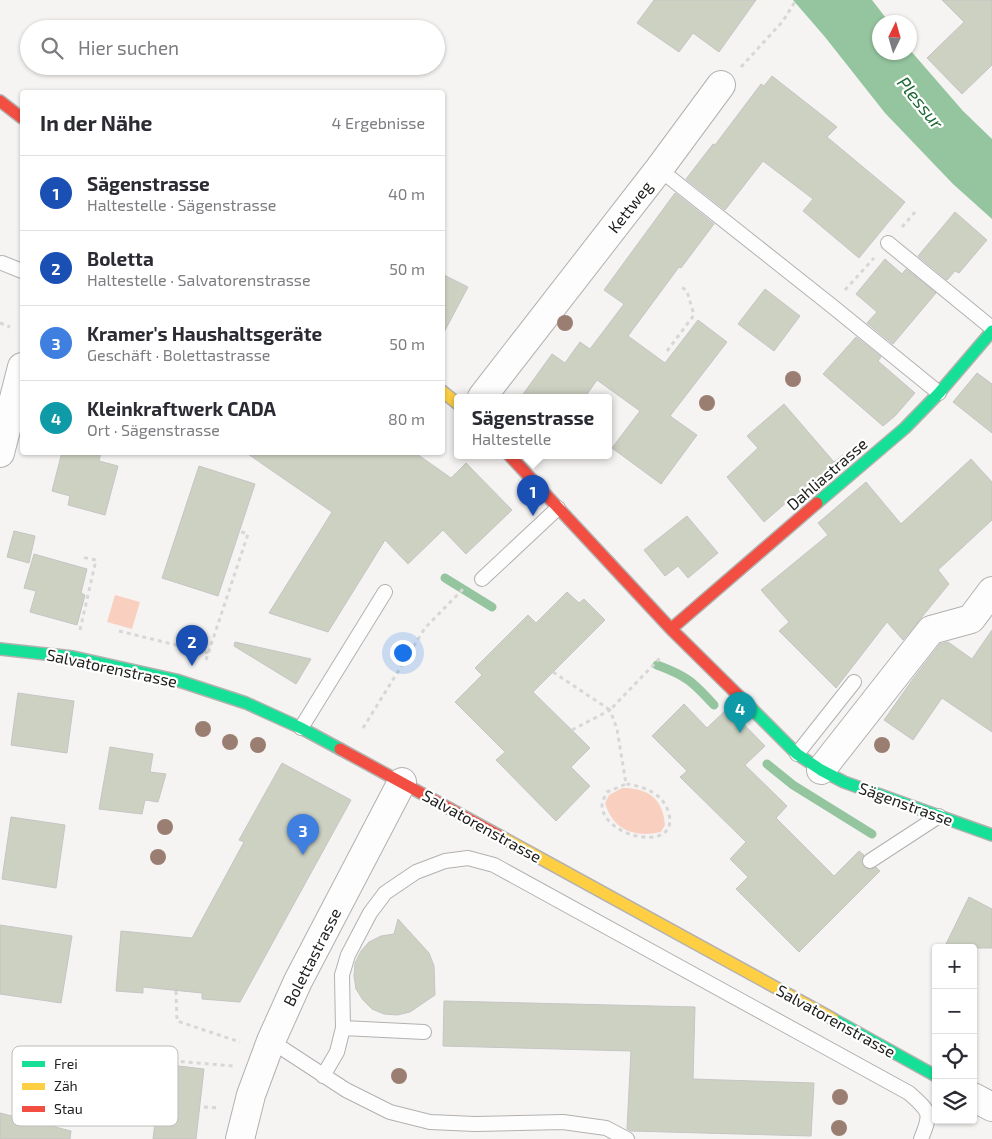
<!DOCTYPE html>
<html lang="de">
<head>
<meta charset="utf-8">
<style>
  body { margin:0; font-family:"Exo 2",sans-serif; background:#f7f7f7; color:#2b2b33 }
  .controls { position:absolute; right:15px; bottom:15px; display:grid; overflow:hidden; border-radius:5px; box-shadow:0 1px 4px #0004 }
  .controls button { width:45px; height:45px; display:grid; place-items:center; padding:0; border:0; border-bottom:1px solid #e1e1e2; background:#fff; color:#2b2b33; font:25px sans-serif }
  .compass { position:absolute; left:872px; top:15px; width:45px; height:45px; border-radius:50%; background:#fff; box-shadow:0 1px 4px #0004; rotate:5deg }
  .you { position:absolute; left:402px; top:652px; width:18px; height:18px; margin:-12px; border:4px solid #fff; border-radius:50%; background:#1a73e8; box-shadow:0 0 0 8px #1a73e833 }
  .badge { display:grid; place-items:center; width:32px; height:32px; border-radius:50%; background:#d93025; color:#fff; font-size:16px; font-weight:700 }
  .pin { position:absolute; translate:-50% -41px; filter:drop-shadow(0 1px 2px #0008) }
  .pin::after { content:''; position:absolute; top:26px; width:18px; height:15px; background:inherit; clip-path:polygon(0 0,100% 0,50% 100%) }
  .popup { position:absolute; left:454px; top:394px; width:158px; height:65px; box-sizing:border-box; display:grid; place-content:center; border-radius:5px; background:#fff; filter:drop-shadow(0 1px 4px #0005); font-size:16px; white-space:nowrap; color:#7c7c81 }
  .popup b { font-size:19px; color:#2b2b33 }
  .popup::after { content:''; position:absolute; left:50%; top:100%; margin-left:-10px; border:10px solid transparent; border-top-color:#fff }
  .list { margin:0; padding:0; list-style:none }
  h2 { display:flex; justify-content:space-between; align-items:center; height:65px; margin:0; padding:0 20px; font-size:21px }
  h2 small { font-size:16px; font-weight:400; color:#7c7c81 }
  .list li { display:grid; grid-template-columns:32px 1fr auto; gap:15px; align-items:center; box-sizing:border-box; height:75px; padding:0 20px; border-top:1px solid #e1e1e2 }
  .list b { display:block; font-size:19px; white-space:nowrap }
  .list p { margin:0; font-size:16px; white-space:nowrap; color:#7c7c81 }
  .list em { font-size:16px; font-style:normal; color:#7c7c81 }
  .icon { flex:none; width:28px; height:28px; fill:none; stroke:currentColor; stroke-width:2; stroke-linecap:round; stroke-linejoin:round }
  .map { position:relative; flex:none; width:992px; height:1139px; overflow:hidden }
  .search { position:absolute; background:#fff; box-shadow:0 1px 4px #0004; left:20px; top:20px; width:425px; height:55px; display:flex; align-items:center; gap:12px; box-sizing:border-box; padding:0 18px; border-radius:28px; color:#7c7c81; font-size:19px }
  .panel { position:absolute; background:#fff; box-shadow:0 1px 4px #0004; left:20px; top:90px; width:425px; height:365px; border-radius:5px }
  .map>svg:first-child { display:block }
</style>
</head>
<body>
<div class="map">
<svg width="992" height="1139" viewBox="0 0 992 1139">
  <rect width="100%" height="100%" fill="#f5f4f3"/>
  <!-- green -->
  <path fill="#f9d0c0" d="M115,595l25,7 -8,27 -25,-7z
    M622,788c26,0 41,10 43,37l-4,7c-27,6 -48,-2 -56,-29l4,-8z"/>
  <!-- water -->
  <path fill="#94c59e" d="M793,0h79l17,22h-9v30h30v-2l53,61 29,28v80l-39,-35 -68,-71 -60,-76z"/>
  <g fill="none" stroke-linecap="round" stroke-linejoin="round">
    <!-- stream -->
    <path stroke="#94c59e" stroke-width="9" d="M445,578l47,29
      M657,665c30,11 36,17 57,40
      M767,764l26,21 79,49"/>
  </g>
  <!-- building -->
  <path fill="#cdd1c2" stroke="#c5c5c4" d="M654,0h102l-37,52 -26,-19 -14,19 -42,-29z
    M942,0h50v65l-30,29 -35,-36 37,-36z
    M772,76l65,51 -10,10 78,65 -46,56 -56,-47 10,-12 -50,-38 -38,49 -39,-31 27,-35 2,1 46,-61 3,2z
    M675,193l39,31 -33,44 -2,-1 -51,69 37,27 33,-43 29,22 -57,74 27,19 -36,49 -49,-36 28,-37 -43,-31 -12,17h-64l31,-43 13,9 15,-21 10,7 34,-45 -20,-14z
    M955,212l32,28 -28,33 -4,-2 -8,9 -29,-24z
    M885,259l17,15 4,-5 30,24 -43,51 -26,-21 10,-11 -21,-18z
    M442,274l26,13 -26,49z
    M765,289l35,27 -26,35 -36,-27z
    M856,337l25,20 -3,4 37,32 -20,23 -12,10 -60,-52z
    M977,373l15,11v49l-39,-31z
    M784,404l50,58 9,-7 3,3 -48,41 -3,-4 -31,27 -37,-45 31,-29 -11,-12z
    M62,452h39l-2,9 19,5 -13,49 -37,-10 2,-9 -18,-5z
    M245,452h169l37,26 15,-15 46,47 -46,44 -23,-24 -35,34 -23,-24 -57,92 -59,-19 63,-101z
    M971,459l21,23v38l-54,50 11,14 -46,56 -16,-18 -51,66 -57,-57 10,-9 -28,-32 67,-55 -10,-12 48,-41 35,42z
    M199,466l56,18 -37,112 -56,-18z
    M687,516l31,37 -30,25 -10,-12 -13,10 -21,-26z
    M14,531l21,5 -6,27 -22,-6z
    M34,554l53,15 -6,24 4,2 -8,30 -47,-13 6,-21 -12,-3z
    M567,592l12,11 5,-4 21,21 -72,72 57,56 -19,19 19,19 -34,35 -60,-61 9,-8 -50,-50 27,-27 -7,-7 53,-53 8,8z
    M992,630v102l-50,-34 -29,42 -29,-20 29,-41 27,-35 8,-2 24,17z
    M235,642l76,17 -15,25 -62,-38z
    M18,693l56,8 -7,52 -56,-8z
    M684,704l23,24 21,-20 37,38 -20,19 42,41 -11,12 58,58 25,-25 5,4 -3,6 2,5 7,4 6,-3 4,4 -81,81 -63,-63 12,-12 -18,-18 16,-17 -66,-65 7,-6 -35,-35z
    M110,747l43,7 -3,18 16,2 -8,28 -13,-2 -3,14 -43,-5z
    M282,763l69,37 -111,202 -38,-3v-6l-59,-6v6l-27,-2 5,-60 71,7 52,-96 -5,-2z
    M11,817l54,8 -9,63 -54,-9z
    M969,897l23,12v39h-48z
    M398,919l31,34 5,13 1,29 -25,17 -13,3 -13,-1 -12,-5 -9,-9 -7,-11 -2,-13 1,-13 6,-12 8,-9 12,-6 13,-2z
    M0,925l72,11 -11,67 -61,-9z
    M444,1001l251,6 -2,72 121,4 -3,53 -180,-5 -4,-2 4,-78 -188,-5z
    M162,1064l42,5 -8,70h-43z
    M0,1113l71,18 -1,8h-70z"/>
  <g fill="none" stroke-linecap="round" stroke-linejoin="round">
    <defs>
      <path id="lane" d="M659,169l173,137 107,87
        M888,243l104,85
        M2,263l20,8
        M482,579l76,-71
        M301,728l84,-136
        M797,754l57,-72
        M870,861l69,-45
        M343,1028l81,4
        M271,1041l75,49 44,22 40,10 45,2 88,-2 43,6 21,11
        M323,1076l14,-24 6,-24 -1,-53 6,-20 22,-42 15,-20 31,-21 29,-11 23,-3 26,7 415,228c21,19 23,19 12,46"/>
      <path id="street" d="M482,397l177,-228 62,-84
        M0,453l22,-86
        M821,770l110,-140 40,-11 21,-28
        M973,1097l19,10
        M240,1139l11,-44 20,-54 27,-60 104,-199"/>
      <path id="fast" d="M817,503l88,-75 34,-35 53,-62
        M0,649l73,8 103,23 70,23 55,25 39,21
        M746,703l51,51 24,16 23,12 148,53
        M833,1019l103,57"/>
      <path id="slow" d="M442,391l16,13
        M498,835l335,184"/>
      <path id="jam" d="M0,101l22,17
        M509,455l162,174 75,74
        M671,629l146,-126
        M340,749l158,86"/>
    </defs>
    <!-- lane casing -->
    <use href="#lane" stroke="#b2b1b0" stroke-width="16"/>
    <!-- street casing -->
    <use href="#street" stroke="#b2b1b0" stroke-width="30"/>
    <!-- fast casing -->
    <use href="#fast" stroke="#b2b1b0" stroke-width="14"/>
    <!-- slow casing -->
    <use href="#slow" stroke="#b2b1b0" stroke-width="14"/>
    <!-- jam casing -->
    <use href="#jam" stroke="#b2b1b0" stroke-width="14"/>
    <!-- path -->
    <path stroke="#d7d7d6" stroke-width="3" stroke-dasharray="4 4" stroke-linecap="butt" d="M741,67l42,-46 13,-21
      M902,227l13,-15
      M845,290l29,-32
      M0,323l10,4
      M667,351l27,-36 -7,-24 -7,-5
      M80,630l16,-70 -15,-3
      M119,631l90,22
      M206,660l42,-126 -9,-3
      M553,672l57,38 50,-52
      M363,728l62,-100 39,-40
      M572,730l38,-20 7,19 9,55 -19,8c-2,4 -5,9 -5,14 2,33 84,49 65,2 -7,-16 -25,-22 -41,-24
      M176,991l1,30 63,21
      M204,1107l16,1
      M96,1111l43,-43 23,-8 71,6"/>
    <!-- lane -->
    <use href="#lane" stroke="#fefdfd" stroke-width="14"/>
    <!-- street -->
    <use href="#street" stroke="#fefdfd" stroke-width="28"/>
    <!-- fast -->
    <use href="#fast" stroke="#16e098" stroke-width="11"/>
    <!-- slow -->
    <use href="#slow" stroke="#ffcf43" stroke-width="11"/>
    <!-- jam -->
    <use href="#jam" stroke="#f24e42" stroke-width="11"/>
  </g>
  <!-- trees -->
  <g fill="#9b7e72">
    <circle cx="565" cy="323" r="8"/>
    <circle cx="793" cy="379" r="8"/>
    <circle cx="707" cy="403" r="8"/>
    <circle cx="203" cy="729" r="8"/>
    <circle cx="230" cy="742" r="8"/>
    <circle cx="258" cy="745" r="8"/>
    <circle cx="882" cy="745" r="8"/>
    <circle cx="165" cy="827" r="8"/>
    <circle cx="158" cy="857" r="8"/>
    <circle cx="126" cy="1067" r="8"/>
    <circle cx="399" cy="1076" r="8"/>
    <circle cx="840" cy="1097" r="8"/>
    <circle cx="839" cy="1128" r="8"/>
  </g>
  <g text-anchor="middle" stroke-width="4.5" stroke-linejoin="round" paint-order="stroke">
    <!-- street labels -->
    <g font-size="16" fill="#20201e" stroke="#fff">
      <text transform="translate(630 207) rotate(-52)" y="6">Kettweg</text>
      <text transform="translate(827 474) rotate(-41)" y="6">Dahliastrasse</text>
      <text transform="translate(112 668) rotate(12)" y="6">Salvatorenstrasse</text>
      <text transform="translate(906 804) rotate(20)" y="6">Sägenstrasse</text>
      <text transform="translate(482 826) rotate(29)" y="6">Salvatorenstrasse</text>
      <text transform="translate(312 957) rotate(-63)" y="6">Bolettastrasse</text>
      <text transform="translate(836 1021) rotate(29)" y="6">Salvatorenstrasse</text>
    </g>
    <!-- water labels -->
    <g font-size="18" font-style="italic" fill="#1d6833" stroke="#fff">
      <text transform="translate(920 103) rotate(51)" y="6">Plessur</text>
    </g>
  </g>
  <!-- legend -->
  <rect x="12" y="1046" width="166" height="80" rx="8" fill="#fff" stroke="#bcbcbc" stroke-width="1"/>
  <rect x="22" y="1061" width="23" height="6" fill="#16e098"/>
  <rect x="22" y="1083" width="23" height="7" fill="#ffcf43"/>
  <rect x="22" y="1106" width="23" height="6" fill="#f24e42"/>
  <g font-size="14" fill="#20201e">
    <text x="54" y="1069">Frei</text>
    <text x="54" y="1091">Zäh</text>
    <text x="54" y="1114">Stau</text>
  </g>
</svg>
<div class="controls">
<button>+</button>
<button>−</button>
<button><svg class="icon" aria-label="locate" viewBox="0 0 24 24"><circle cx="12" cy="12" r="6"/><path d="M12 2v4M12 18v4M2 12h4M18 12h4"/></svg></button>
<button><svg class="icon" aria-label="layers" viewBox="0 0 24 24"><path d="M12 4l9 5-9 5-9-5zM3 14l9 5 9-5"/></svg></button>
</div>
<svg class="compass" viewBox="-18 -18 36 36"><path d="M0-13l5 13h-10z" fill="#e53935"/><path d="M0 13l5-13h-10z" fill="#7c7c81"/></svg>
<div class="you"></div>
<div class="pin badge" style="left:533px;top:516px;background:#1a4fb4">1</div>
<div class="popup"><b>Sägenstrasse</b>Haltestelle</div>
<div class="pin badge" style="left:192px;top:666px;background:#1a4fb4">2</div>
<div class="pin badge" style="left:303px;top:855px;background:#3f7fe0">3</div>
<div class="pin badge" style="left:740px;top:733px;background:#0f9aa8">4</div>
<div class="search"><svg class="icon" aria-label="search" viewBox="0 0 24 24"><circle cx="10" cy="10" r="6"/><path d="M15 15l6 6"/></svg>Hier suchen</div>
<section class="panel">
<h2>In der Nähe<small>4 Ergebnisse</small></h2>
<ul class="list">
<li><span class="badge" style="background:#1a4fb4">1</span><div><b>Sägenstrasse</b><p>Haltestelle · Sägenstrasse</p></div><em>40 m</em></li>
<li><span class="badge" style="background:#1a4fb4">2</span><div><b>Boletta</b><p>Haltestelle · Salvatorenstrasse</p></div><em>50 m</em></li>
<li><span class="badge" style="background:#3f7fe0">3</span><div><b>Kramer's Haushaltsgeräte</b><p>Geschäft · Bolettastrasse</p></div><em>50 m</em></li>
<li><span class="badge" style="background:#0f9aa8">4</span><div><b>Kleinkraftwerk CADA</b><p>Ort · Sägenstrasse</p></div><em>80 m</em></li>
</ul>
</section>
</div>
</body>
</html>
